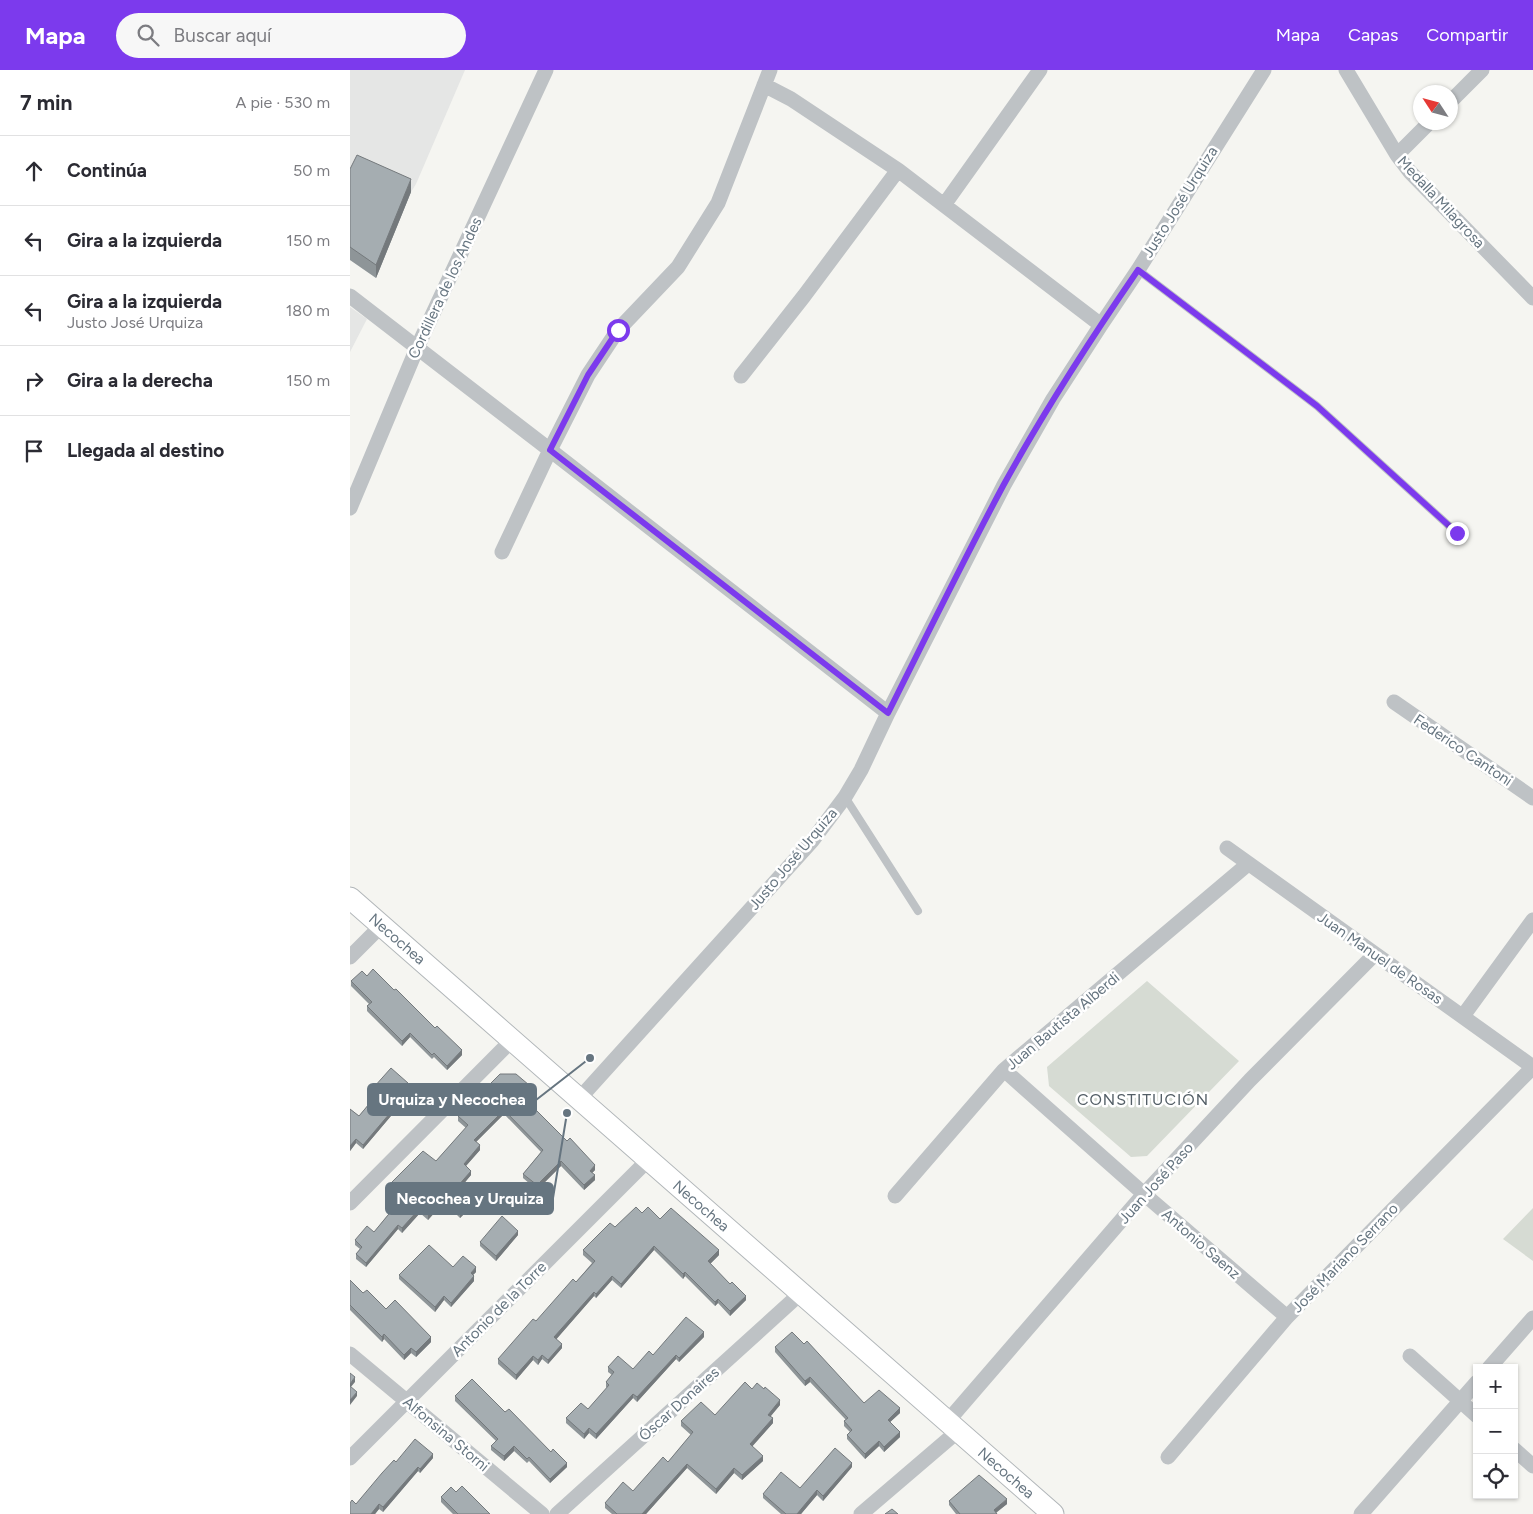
<!DOCTYPE html>
<html lang="es">
<head>
<meta charset="utf-8">
<style>
  body { margin:0; font-family:Figtree,sans-serif; background:#f7f7f7; color:#2b2b33 }
  .controls { position:absolute; right:15px; bottom:15px; display:grid; overflow:hidden; border-radius:0px; box-shadow:0 1px 4px #0004 }
  .controls button { width:45px; height:45px; display:grid; place-items:center; padding:0; border:0; border-bottom:1px solid #e1e1e2; background:#fff; color:#2b2b33; font:25px sans-serif }
  .compass { position:absolute; left:1063px; top:15px; width:45px; height:45px; border-radius:50%; background:#fff; box-shadow:0 1px 4px #0004; rotate:306deg }
  .stop { position:absolute; width:15px; height:15px; margin:-11px; border:4px solid #7c3aed; border-radius:50%; background:#fff }
  .stop.end { background:#7c3aed; border-color:#fff; box-shadow:0 1px 5px #0008 }
  .list { margin:0; padding:0; list-style:none }
  h2 { display:flex; justify-content:space-between; align-items:center; height:65px; margin:0; padding:0 20px; font-size:21px }
  h2 small { font-size:16px; font-weight:400; color:#7c7c81 }
  .list li { display:grid; grid-template-columns:32px 1fr auto; gap:15px; align-items:center; box-sizing:border-box; height:70px; padding:0 20px; border-top:1px solid #e1e1e2 }
  .list b { display:block; font-size:19px; white-space:nowrap }
  .list p { margin:0; font-size:16px; white-space:nowrap; color:#7c7c81 }
  .list em { font-size:16px; font-style:normal; color:#7c7c81 }
  .icon { flex:none; width:28px; height:28px; fill:none; stroke:currentColor; stroke-width:2; stroke-linecap:round; stroke-linejoin:round }
  .map { position:relative; flex:none; width:1183px; height:1444px; overflow:hidden }
  header { display:flex; align-items:center; gap:30px; box-sizing:border-box; height:70px; padding:0 25px; background:#7c3aed; color:#fff }
  header strong { font-size:24px }
  nav { display:flex; gap:28px; margin-inline-start:auto; font-size:18px }
  .search { width:350px; height:45px; background:#f7f7f7; display:flex; align-items:center; gap:12px; box-sizing:border-box; padding:0 18px; border-radius:28px; color:#7c7c81; font-size:19px }
  main { display:flex }
  aside { flex:1; background:#fff }
  .map>svg:first-child { display:block }
</style>
</head>
<body>
<header>
<strong>Mapa</strong>
<div class="search"><svg class="icon" aria-label="search" viewBox="0 0 24 24"><circle cx="10" cy="10" r="6"/><path d="M15 15l6 6"/></svg>Buscar aquí</div>
<nav><a>Mapa</a><a>Capas</a><a>Compartir</a></nav>
</header>
<main>
<aside>
<h2>7 min<small>A pie · 530 m</small></h2>
<ul class="list">
<li><svg class="icon" aria-label="ahead" viewBox="0 0 24 24"><path d="M12 20V5M6 11l6-6 6 6"/></svg><div><b>Continúa</b></div><em>50 m</em></li>
<li><svg class="icon" aria-label="left" viewBox="0 0 24 24"><path d="M17 20v-9H6M10 6l-5 5 5 5"/></svg><div><b>Gira a la izquierda</b></div><em>150 m</em></li>
<li><svg class="icon" aria-label="left" viewBox="0 0 24 24"><path d="M17 20v-9H6M10 6l-5 5 5 5"/></svg><div><b>Gira a la izquierda</b><p>Justo José Urquiza</p></div><em>180 m</em></li>
<li><svg class="icon" aria-label="right" viewBox="0 0 24 24"><path d="M7 20v-9h11M14 6l5 5-5 5"/></svg><div><b>Gira a la derecha</b></div><em>150 m</em></li>
<li><svg class="icon" aria-label="arrive" viewBox="0 0 24 24"><path d="M6 21V4h12l-3 4 3 4H6"/></svg><div><b>Llegada al destino</b></div></li>
</ul>
</aside>
<div class="map">
<svg width="1183" height="1444" viewBox="0 0 1183 1444">
  <rect width="100%" height="100%" fill="#f5f5f1"/>
  <!-- built -->
  <path fill="#e5e6e5" d="M0,0h115l-49,114 -5,8 -35,86 -26,-18z
    M0,237l17,12 -17,33z"/>
  <!-- green -->
  <path fill="#d6dbd3" d="M797,911l92,80 -92,95 -16,1 -82,-71 -2,-19z
    M1183,1138v53l-30,-22z"/>
  <g fill="none" stroke-linecap="round" stroke-linejoin="round">
    <defs>
      <path id="secondary" d="M0,828l703,616"/>
    </defs>
    <!-- secondary casing -->
    <use href="#secondary" stroke="#b1b6b9" stroke-width="23"/>
    <!-- service -->
    <path stroke="#bec2c5" stroke-width="8" d="M788,200l179,136 140,127
      M495,727l73,114"/>
    <!-- minor -->
    <path stroke="#bec2c5" stroke-width="15" d="M996,0l51,85 13,17 123,126
      M414,15l27,14 107,71 203,155
      M1100,32l32,-32
      M1047,85l33,-33
      M594,135l96,-135
      M0,226l200,154 338,263
      M391,306l63,-80 94,-126
      M0,438l67,-160 129,-278
      M152,482l48,-102 38,-75 30,-45 60,-63 40,-64 52,-133
      M1044,632l139,96
      M877,778l306,219
      M0,887l31,-31
      M1113,946l70,-96
      M654,1000l140,124 143,123
      M229,1029l233,-258 33,-44 16,-27 27,-57 116,-228 49,-86 48,-74 37,-55 126,-200
      M545,1126l109,-126 244,-206
      M0,1133l162,-163
      M0,1284l192,160
      M1060,1286l67,60
      M1139,1298l44,-50
      M597,1352l197,-228 106,-114 124,-125
      M1164,1379l19,17
      M818,1387l119,-140 246,-250
      M0,1388l298,-298
      M207,1444l244,-221
      M511,1444l97,-83
      M1011,1444l116,-132"/>
    <!-- secondary -->
    <use href="#secondary" stroke="#fff" stroke-width="21"/>
  </g>
  <!-- wall -->
  <path fill="#8e9598" d="M0,99l61,23 -35,86 -26,-18z
    M17,906l27,14 68,65 -15,15 -13,-13 -2,2 -22,-22 -8,9 -35,-35v-5l2,-2 -18,-18v-5z
    M24,1017h34l-2,2 5,9 -12,14 -3,-2 -33,39 -7,-6 -6,8v-42l9,7 18,-22 -3,-3z
    M179,1019l-7,7 73,74 -3,3 3,7 -11,10 -23,-24 -24,24 -14,-12v-4l18,-22 -37,-38 -28,28 4,8 -14,16 5,9 -12,14 13,17 -12,12 -16,-16 -16,18 -8,-7 -18,20 -4,-4 -32,38 -10,-8v-5l4,-5 -5,-4v-5l19,-8 18,-22v-2l7,-11 -9,-8v-5l46,-23 30,-33 -8,-7v-5z
    M292,1143l18,6 59,36 -9,9 36,36 -16,16 -12,-13 -3,3 -30,-30 -2,3 -29,-29 -33,38 -9,-8 -16,18 -2,-2 -38,43 6,9 -14,16 -6,-5 -4,6 -5,-5 -17,20 -18,-16v-5l78,-77 16,-19 -9,-8v-5l32,-23z
    M168,1165l-22,26 -16,-15v-4z
    M103,1197l23,5 -3,3 1,6 -23,26 -7,-7 -9,12 -36,-33v-4z
    M0,1210l13,13 23,16 45,33 -15,15 -5,-4 -7,7 -20,-21 -2,3 -32,-32z
    M354,1267l-25,25 -3,-3 -39,43 -4,-4 -37,41 -7,-6 -5,6 -18,-16v-5l22,-9 19,-21 -1,-1v-5l6,-7 -4,-3v-5l25,2 20,-14z
    M454,1274l60,59 36,10 -10,9 10,15 -16,15 -5,-6 -14,13 -18,-20v-4l3,-3 -6,-6v-5l2,-1 -36,-38 -5,4 -30,-34v-5z
    M105,1326l50,16 46,40 16,15 -17,16 -21,-22 -2,2 -13,-12 -10,10 -13,-11v-4l5,-5 -41,-40z
    M430,1335l-9,11 2,7 -21,23 11,15 -21,19 -8,-7 -18,21 -29,-26 -41,46h-34l-7,-6v-5l28,-12 35,-29 23,-27 -10,-9v-5l34,-6z
    M83,1388l-13,15 -2,-2 -35,41 -4,-3 -4,5h-25l6,-10 40,-42z
    M502,1397l-29,34 -6,-6 -16,19h-20l-18,-16v-4l37,-6z
    M106,1422l34,22h-37l-12,-12v-5z
    M599,1431l58,3 -11,9 1,1h-41l-7,-9z"/>
  <!-- shaded-wall -->
  <path fill="#74797c" d="M61,109v13l-35,86v-13z
    M60,963v4l-8,9v-5z
    M112,980v5l-15,15v-4z
    M58,1013v4l-4,5v-5z
    M179,1015v4l-9,9v-4z
    M61,1023v5l-12,14v-4z
    M46,1036v4l-33,39v-4z
    M154,1040v4l-30,30v-4z
    M6,1069v4l-6,8v-5z
    M130,1075v5l-16,18v-4z
    M211,1091v5l-24,24v-5z
    M245,1095v5l-5,5v-4z
    M121,1101v4l-14,17v-5z
    M245,1105v5l-11,10v-5z
    M94,1128v4l-16,18v-5z
    M122,1132v4l-12,12v-4z
    M70,1138v5l-18,20v-5z
    M48,1155v4l-32,38v-4z
    M168,1161v4l-22,26v-5z
    M304,1176v4l-33,38v-4z
    M369,1180v5l-11,11v-5z
    M126,1197v5l-5,5v-4z
    M335,1202v4l-2,3v-5z
    M124,1206v5l-23,26v-4z
    M262,1206v4l-16,18v-4z
    M244,1222v4l-40,46v-5z
    M94,1226v4l-9,12v-5z
    M396,1226v4l-16,16v-5z
    M368,1229v4l-3,3v-4z
    M354,1262v5l-25,25v-4z
    M34,1264v5l-2,3v-5z
    M81,1267v5l-15,15v-5z
    M212,1274v4l-14,16v-4z
    M61,1278v5l-7,7v-5z
    M192,1285v4l-4,6v-5z
    M326,1285v4l-39,43v-5z
    M183,1286v4l-17,20v-5z
    M5,1307v5l-5,6v-4z
    M460,1307v5l-5,4v-5z
    M7,1322v4l-7,9v-5z
    M283,1324v4l-37,41v-5z
    M430,1330v5l-12,14v-4z
    M550,1338v5l-12,11v-4z
    M423,1348v5l-23,26v-5z
    M239,1358v5l-5,6v-5z
    M550,1362v5l-16,15v-5z
    M529,1371v5l-14,13v-5z
    M164,1376v5l-10,10v-5z
    M83,1384v4l-13,15v-4z
    M413,1386v5l-21,19v-5z
    M217,1393v4l-17,16v-4z
    M502,1393v4l-29,34v-5z
    M337,1394v4l-41,46h-4z
    M68,1397v4l-35,41v-5z
    M384,1398v5l-18,21v-5z
    M467,1420v5l-16,19h-4z
    M657,1429v5l-13,10v-4z
    M29,1434v5l-4,5h-4z"/>
  <!-- building -->
  <path fill="#a5adb1" stroke="#74797c" d="M7,85l54,24 -35,86 -26,-18v-78z
    M23,899l21,21 2,-1 39,39 2,-2 25,24 -15,16 -13,-13 -2,2 -22,-22 -8,8 -35,-35 5,-4 -21,-21 11,-10 5,5z
    M41,998l17,15 -4,4 7,6 -12,15 -3,-2 -33,39 -7,-6 -6,7v-37l9,7 21,-25 -6,-4z
    M150,1004h16l13,11 -9,9 47,47 3,-3 25,27 -5,6 5,4 -11,10 -23,-24 -24,24 -14,-11 20,-24 -39,-40 -30,30 6,5 -16,19 7,7 -14,16 15,15 -12,12 -16,-16 -16,17 -8,-7 -18,20 -4,-3 -32,38 -10,-9 6,-7 -7,-7 12,-14 7,6 19,-23 -1,-1 9,-14 -11,-10 33,-33 13,10 32,-36 -10,-9z
    M286,1137l6,6 6,-6 12,12 11,-11 48,42 -11,11 22,23 2,-2 14,14 -16,15 -12,-12 -3,3 -30,-30 -2,2 -29,-28 -33,38 -9,-8 -16,18 -2,-2 -40,45 8,7 -14,16 -6,-5 -4,5 -5,-4 -17,19 -18,-16 35,-40 3,2 37,-42 3,3 19,-21 -12,-11 27,-27 5,4z
    M152,1146l16,15 -22,25 -16,-14z
    M79,1175l24,22 10,-11 13,11 -5,6 3,3 -23,27 -7,-7 -9,11 -36,-32z
    M0,1210l13,13 4,-3 19,19 9,-9 36,37 -15,15 -5,-4 -7,7 -20,-21 -2,3 -32,-32z
    M336,1247l18,15 -25,26 -3,-3 -39,42 -4,-3 -37,40 -7,-6 -5,6 -18,-16 15,-15 7,6 21,-24 -3,-3 8,-10 -6,-5 10,-11 15,13 16,-18 4,4z
    M442,1262l12,12 3,-3 57,62 15,-13 21,18 -12,12 12,12 -16,15 -5,-6 -14,13 -18,-19 5,-5 -8,-9 4,-3 -38,-41 -5,4 -30,-34z
    M0,1303l5,4 -5,7z
    M122,1309l33,33 4,-3 42,43 2,-3 14,14 -17,16 -21,-22 -2,2 -13,-13 -10,10 -13,-10 7,-7 -43,-43z
    M395,1312l7,7 5,-6 7,6 1,-2 15,13 -12,15 5,3 -23,26 13,12 -21,19 -8,-7 -18,21 -29,-25 -45,50h-25l-12,-11 18,-21 10,9 30,-34 5,5 25,-30 -12,-11 20,-19 14,13z
    M0,1316l7,6 -7,8z
    M65,1369l18,15 -13,15 -2,-2 -35,40 -4,-3 -8,10h-21v-11l2,-3 4,4 26,-31 12,-13 2,2z
    M485,1378l17,15 -29,33 -6,-6 -20,24h-11l-23,-20 18,-22 19,16z
    M629,1405l28,24 -13,11 3,4h-37l-11,-13z
    M112,1416l28,28h-32l-17,-17 10,-10 5,5z
    M542,1439l6,5h-13z"/>
  <g fill="none" stroke-linecap="round" stroke-linejoin="round">
    <!-- route -->
    <path stroke="#7c3aed" stroke-width="6" d="M268,260l-30,45 -38,75 338,263c38,-76 75,-152 115,-227 41,-75 87,-146 135,-216l179,136 140,127"/>
  </g>
  <g text-anchor="middle" stroke-width="5" stroke-linejoin="round" paint-order="stroke">
    <!-- street labels -->
    <g font-size="15" fill="#667580" stroke="#fff">
      <text transform="translate(830 132) rotate(-58)" y="5">Justo José Urquiza</text>
      <text transform="translate(1091 132) rotate(47)" y="5">Medalla Milagrosa</text>
      <text transform="translate(95 218) rotate(-65)" y="5">Cordillera de los Andes</text>
      <text transform="translate(1113 680) rotate(34)" y="5">Federico Cantoni</text>
      <text transform="translate(443 789) rotate(-50)" y="5">Justo José Urquiza</text>
      <text transform="translate(47 869) rotate(41)" y="5">Necochea</text>
      <text transform="translate(1030 888) rotate(35)" y="5">Juan Manuel de Rosas</text>
      <text transform="translate(713 951) rotate(-40)" y="5">Juan Bautista Alberdi</text>
      <text transform="translate(806 1113) rotate(-48)" y="5">Juan José Paso</text>
      <text transform="translate(351 1136) rotate(41)" y="5">Necochea</text>
      <text transform="translate(851 1174) rotate(41)" y="5">Antonio Saenz</text>
      <text transform="translate(995 1188) rotate(-46)" y="5">José Mariano Serrano</text>
      <text transform="translate(149 1239) rotate(-45)" y="5">Antonio de la Torre</text>
      <text transform="translate(329 1334) rotate(-42)" y="5">Óscar Donaires</text>
      <text transform="translate(96 1364) rotate(40)" y="5">Alfonsina Storni</text>
      <text transform="translate(656 1403) rotate(41)" y="5">Necochea</text>
    </g>
    <!-- neighbourhood labels -->
    <g font-size="16" letter-spacing="1" fill="#535e66" stroke="#fff">
      <text x="793" y="1035">CONSTITUCIÓN</text>
    </g>
  </g>
  <!-- callouts -->
  <path fill="none" stroke="#667580" stroke-width="2" d="M240 988L186 1030M217 1043L203 1128"/>
  <g fill="#667580" stroke="#fff" stroke-width="2">
    <circle cx="240" cy="988" r="5"/>
    <circle cx="217" cy="1043" r="5"/>
  </g>
  <g fill="#667580" stroke="#667580" stroke-width="2">
    <rect x="18" y="1014" width="168" height="31" rx="5"/>
    <rect x="36" y="1113" width="167" height="31" rx="5"/>
  </g>
  <g font-size="16" text-anchor="middle" font-weight="bold" fill="#fff">
    <text x="102" y="1035">Urquiza y Necochea</text>
    <text x="120" y="1134">Necochea y Urquiza</text>
  </g>
</svg>
<div class="controls">
<button>+</button>
<button>−</button>
<button><svg class="icon" aria-label="locate" viewBox="0 0 24 24"><circle cx="12" cy="12" r="6"/><path d="M12 2v4M12 18v4M2 12h4M18 12h4"/></svg></button>
</div>
<svg class="compass" viewBox="-18 -18 36 36"><path d="M0-13l5 13h-10z" fill="#e53935"/><path d="M0 13l5-13h-10z" fill="#7c7c81"/></svg>
<div class="stop" style="left:268px;top:260px"></div>
<div class="stop end" style="left:1107px;top:463px"></div>
</div>
</main>
</body>
</html>
